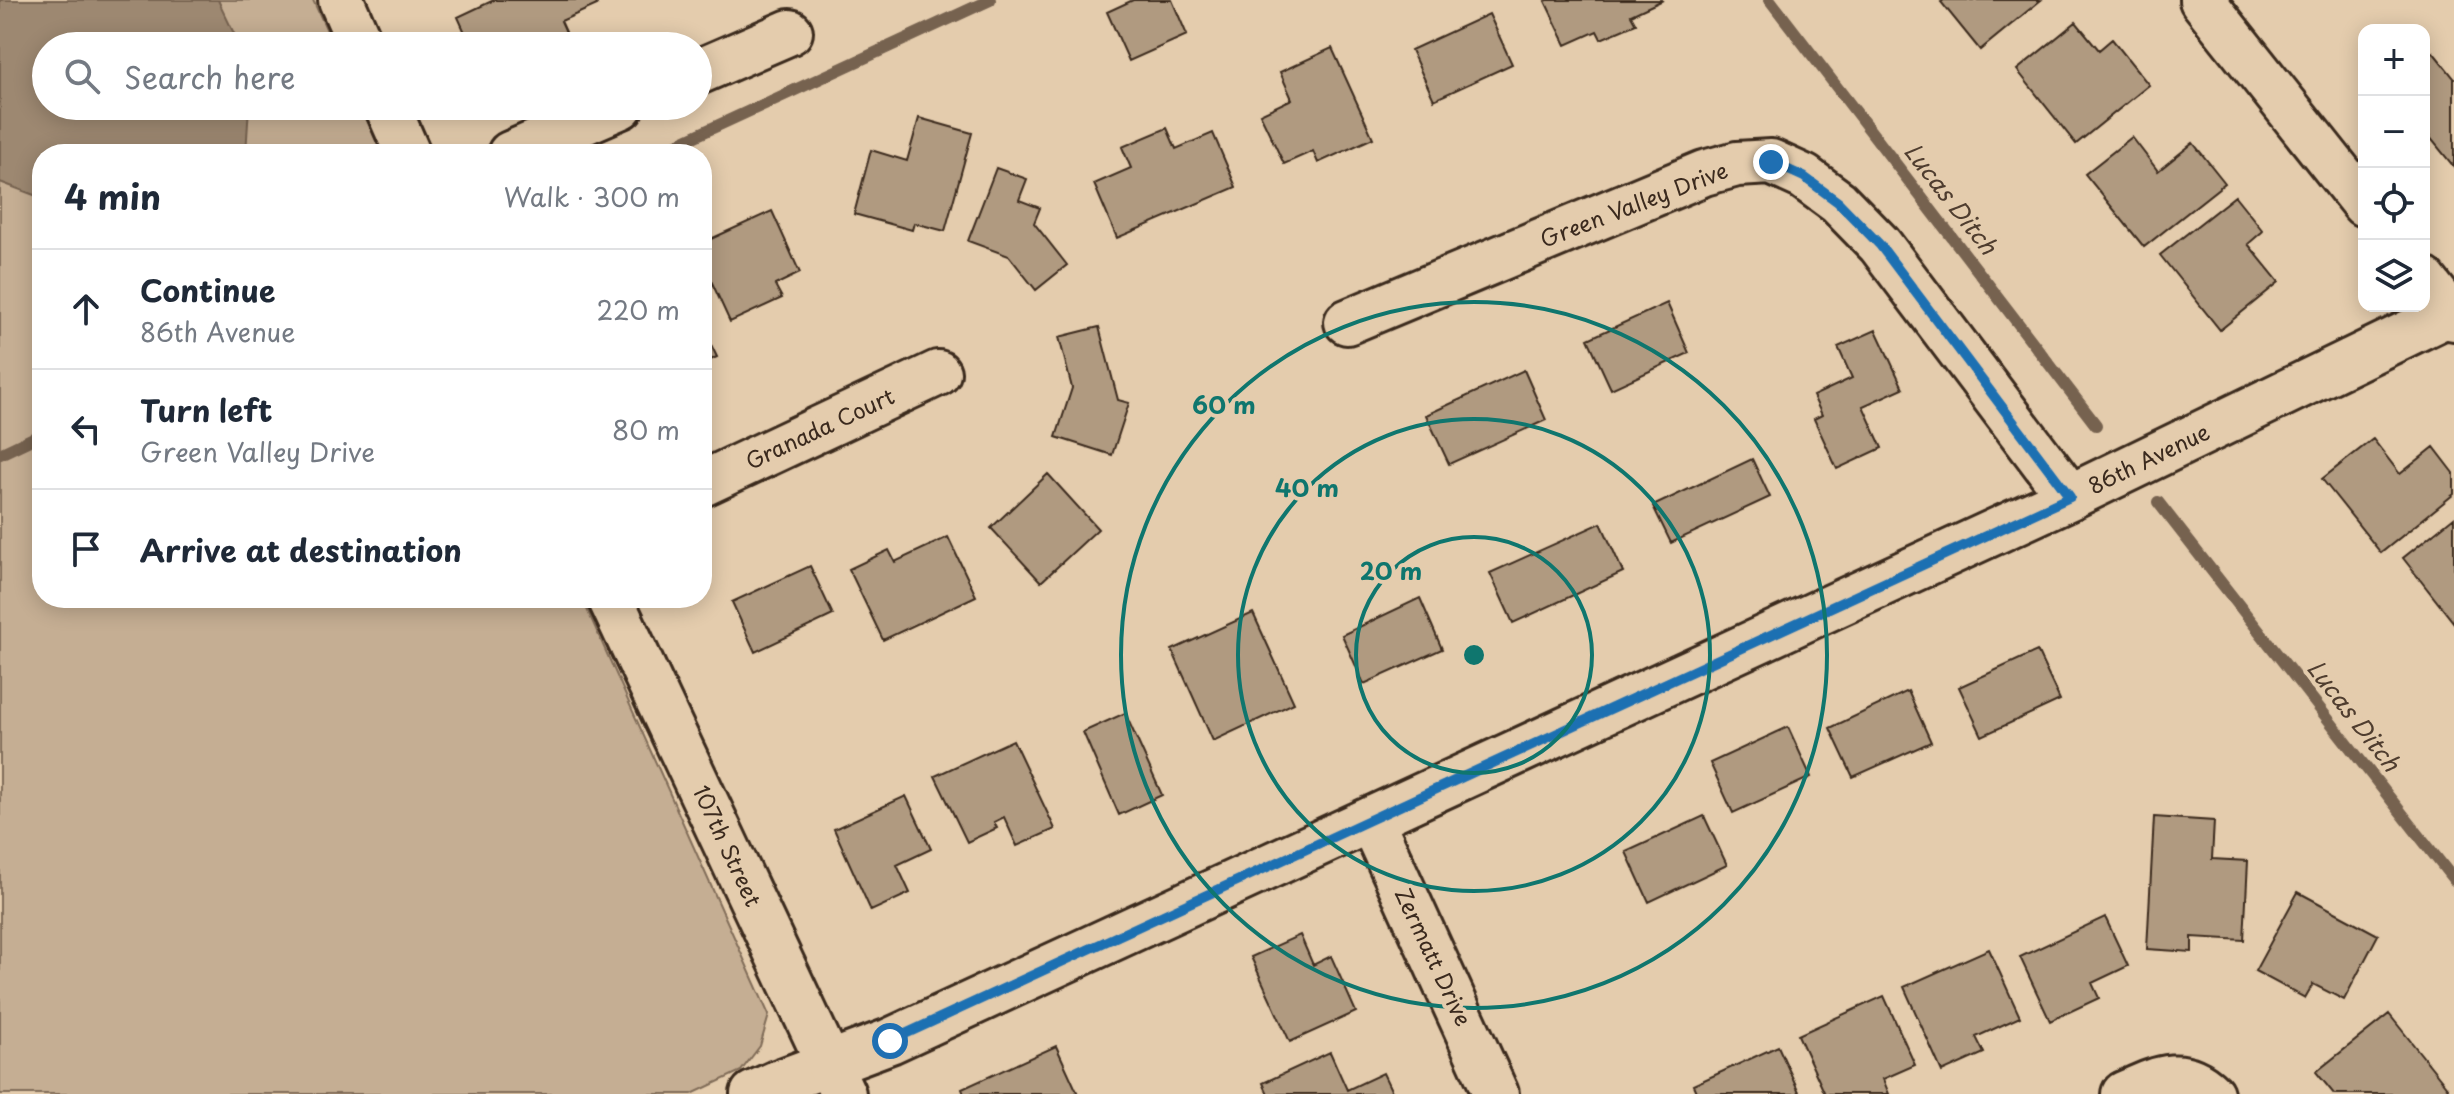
<!DOCTYPE html>
<html lang="en">
<head>
<meta charset="utf-8">
<style>
  body { margin:0; font-family:"Playpen Sans",sans-serif; background:#f6f6f7; color:#1f2937 }
  .controls { position:absolute; right:24px; top:24px; display:grid; overflow:hidden; border-radius:16px; box-shadow:0 4px 20px #0003 }
  .controls button { width:72px; height:72px; display:grid; place-items:center; padding:0; border:0; border-bottom:2px solid #e0e1e3; background:#fff; color:#1f2937; font:40px sans-serif }
  .stop { position:absolute; width:24px; height:24px; margin:-18px; border:6px solid #1f6fb2; border-radius:50%; background:#fff }
  .stop.end { background:#1f6fb2; border-color:#fff; box-shadow:0 2px 8px #0008 }
  .list { margin:0; padding:0; list-style:none }
  h2 { display:flex; justify-content:space-between; align-items:center; height:104px; margin:0; padding:0 32px; font-size:34px }
  h2 small { font-size:26px; font-weight:400; color:#747a83 }
  .list li { display:grid; grid-template-columns:52px 1fr auto; gap:24px; align-items:center; box-sizing:border-box; height:120px; padding:0 32px; border-top:2px solid #e0e1e3 }
  .list b { display:block; font-size:30px; white-space:nowrap }
  .list p { margin:0; font-size:26px; white-space:nowrap; color:#747a83 }
  .list em { font-size:26px; font-style:normal; color:#747a83 }
  .icon { flex:none; width:44px; height:44px; fill:none; stroke:currentColor; stroke-width:2; stroke-linecap:round; stroke-linejoin:round }
  .map { position:relative; flex:none; width:2454px; height:1094px; overflow:hidden }
  .search { position:absolute; background:#fff; box-shadow:0 4px 20px #0003; left:32px; top:32px; width:680px; height:88px; display:flex; align-items:center; gap:20px; box-sizing:border-box; padding:0 28px; border-radius:44px; color:#747a83; font-size:30px }
  .panel { position:absolute; background:#fff; box-shadow:0 4px 20px #0003; left:32px; top:144px; width:680px; height:464px; border-radius:32px }
  .map>svg:first-child { display:block }
</style>
</head>
<body>
<div class="map">
<svg width="2454" height="1094" viewBox="0 0 2454 1094">
  <rect width="100%" height="100%" fill="#e4ccad"/>
  <filter id="ink" filterUnits="userSpaceOnUse"><feTurbulence type="fractalNoise" baseFrequency=".0125" numOctaves="2"/><feDisplacementMap in="SourceGraphic" scale="16" xChannelSelector="R" yChannelSelector="G"/><feConvolveMatrix kernelMatrix="1 2 1 2 8 2 1 2 1" color-interpolation-filters="sRGB"/></filter>
  <g filter="url(#ink)">
    <!-- green -->
    <path fill="#c5ae93" stroke="#806c58" stroke-width="2" d="M0,0h313l21,46h-288v60h315l21,48h-340v444h540l187,417 -9,31 -19,25 -49,23h-692z"/>
    <!-- water -->
    <path fill="#9d8871" stroke="#766250" stroke-width="2" d="M0,0h218l22,46h-194v60h203l-3,48h-204v44l-42,-16z"/>
    <g fill="none" stroke-linecap="round" stroke-linejoin="round">
      <!-- stream -->
      <path stroke="#766250" stroke-width="12" d="M1770,0l326,425
        M656,154l334,-154
        M0,454l42,-20
        M2158,502l296,378"/>
    </g>
    <!-- building -->
    <path fill="#b09a80" stroke="#3b2a1e" stroke-width="2" d="M494,0h101l2,5 -36,16 5,11 -29,14h-66l-13,-29z
      M1133,0h39l15,35 -58,26 -22,-49z
      M1548,0h115l-32,15 5,9 -35,15 -4,-8 -31,14 -21,-44z
      M1944,0h97l-61,50 -39,-48z
      M1489,14l23,50 -78,36 -23,-50z
      M2076,22l23,28 13,-11 37,46 -73,59 -59,-74z
      M1332,48l41,90 -55,25 -5,-12 -29,13 -24,-50 32,-15 -12,-27z
      M2433,52l21,26v89l-30,-37v-71z
      M919,118l53,15 -27,98 -31,-8 -2,7 -58,-16 17,-64 36,11z
      M1167,128l9,21 37,-16 23,54 -119,51 -23,-54 37,-16 -9,-21z
      M2132,137l26,34 35,-28 32,40 -81,64 -59,-73z
      M996,168l31,11 -8,21 21,8 -6,15 33,42 -31,25 -27,-34 -41,-15z
      M2235,196l28,35 -15,13 31,38 -59,48 -60,-75z
      M772,211l28,62 -25,12 7,13 -52,24 -28,-61v-18z
      M1667,303l22,50 -78,36 -23,-50z
      M702,326l15,31 -15,7z
      M1099,327l19,73 11,3 -17,52 -56,-18 16,-49 -13,-51z
      M1876,330l27,58 -40,18 19,42 -45,21 -23,-50 8,-4 -9,-19 39,-18 -14,-31z
      M1524,370l22,50 -97,44 -23,-49z
      M2373,439l27,35 34,-27 20,26v21l-73,59 -59,-74z
      M1752,459l18,38 -99,46 -18,-37z
      M1048,474l50,55 -57,53 -50,-54z
      M2454,517v106l-51,-65z
      M1601,523l22,49 -110,51 -23,-50z
      M948,537l28,59 -93,44 -34,-71 40,-19 6,12z
      M810,566l23,49 -78,37 -23,-50z
      M1420,598l22,51 -78,35 -22,-49z
      M1253,613l41,90 -81,38 -41,-91z
      M2037,651l23,49 -78,36 -23,-49z
      M1908,691l23,51 -78,35 -23,-49z
      M1125,713l37,82 -43,20 -36,-83z
      M1788,727l23,50 -78,36 -23,-50z
      M1013,740l42,89 -38,17 -13,-29 -10,5 3,6 -30,14 -32,-66z
      M906,796l25,53 -34,16 13,28 -39,18 -37,-82z
      M1704,816l23,49 -78,37 -23,-50z
      M2154,817l60,4 -2,38 36,2 -4,79 -52,-3v15l-45,-3z
      M2298,892l80,43 -34,65 -31,-16 -8,14 -50,-27z
      M2105,917l23,49 -36,17 7,15 -49,23 -30,-64z
      M1300,935l13,30 18,-9 25,56 -66,30 -39,-85z
      M1989,949l31,68 -44,20 8,16 -42,19 -38,-85z
      M1884,996l31,69 -32,14 6,15h-64l-27,-59z
      M2389,1014l59,74 -8,6h-106l-18,-22z
      M1056,1046l22,48h-114l-2,-5z
      M1778,1046l22,48h-103l-4,-9z
      M1330,1052l17,38 36,-17 10,21h-125l-5,-11z"/>
    <g fill="none" stroke-linecap="round" stroke-linejoin="round">
      <defs>
        <path id="minor" d="M2202,0l162,204
          M698,72l92,-40
          M510,154l111,-48
          M2424,280l30,38
          M1347,322l357,-149 33,-9 34,-2 33,15 34,25 42,43 190,252
          M702,484l236,-111
          M1371,820l125,274
          M753,1094l24,-11 113,-42 1180,-544 384,-186
          M2124,1094c32,-14 58,-29 87,0"/>
        <path id="tertiary" d="M341,0l20,46
          M387,106l21,48
          M610,598l233,496"/>
      </defs>
      <!-- minor casing -->
      <use href="#minor" stroke="#3b2a1e" stroke-width="50"/>
      <!-- tertiary casing -->
      <use href="#tertiary" stroke="#3b2a1e" stroke-width="50"/>
      <!-- minor -->
      <use href="#minor" stroke="#e4ccad" stroke-width="44"/>
      <!-- tertiary -->
      <use href="#tertiary" stroke="#e4ccad" stroke-width="44"/>
    </g>
  </g>
  <g fill="none" stroke-linecap="round" stroke-linejoin="round" filter="url(#ink)">
    <!-- route -->
    <path stroke="#1f6fb2" stroke-width="10" d="M890,1041l1180,-544 -190,-252 -42,-43 -34,-25 -33,-15"/>
  </g>
  <!-- distance rings -->
  <g fill="none" stroke="#0f766e" stroke-width="4">
    <circle cx="1474" cy="655" r="118"/>
    <circle cx="1474" cy="655" r="236"/>
    <circle cx="1474" cy="655" r="353"/>
  </g>
  <g text-anchor="middle" stroke-width="8" stroke-linejoin="round" paint-order="stroke">
    <!-- street labels -->
    <g font-size="22" fill="#3b2a1e" stroke="#e4ccad">
      <text transform="translate(1634 205) rotate(-21)" y="8">Green Valley Drive</text>
      <text transform="translate(820 429) rotate(-25)" y="8">Granada Court</text>
      <text transform="translate(2149 459) rotate(-26)" y="8">86th Avenue</text>
      <text transform="translate(727 846) rotate(65)" y="8">107th Street</text>
      <text transform="translate(1433 957) rotate(65)" y="8">Zermatt Drive</text>
    </g>
    <!-- water labels -->
    <g font-size="24" font-style="italic" fill="#4f3d2f" stroke="#e4ccad">
      <text transform="translate(1950 199) rotate(52)" y="8">Lucas Ditch</text>
      <text transform="translate(2353 716) rotate(52)" y="8">Lucas Ditch</text>
    </g>
  </g>
  <circle cx="1474" cy="655" r="12" fill="#0f766e" stroke="#e4ccad" stroke-width="4"/>
  <g font-size="24" text-anchor="middle" font-weight="bold" fill="#0f766e" stroke="#e4ccad" stroke-width="8" stroke-linejoin="round" paint-order="stroke">
    <text x="1224" y="414">60 m</text>
    <text x="1307" y="497">40 m</text>
    <text x="1391" y="580">20 m</text>
  </g>
</svg>
<div class="controls">
<button>+</button>
<button>−</button>
<button><svg class="icon" aria-label="locate" viewBox="0 0 24 24"><circle cx="12" cy="12" r="6"/><path d="M12 2v4M12 18v4M2 12h4M18 12h4"/></svg></button>
<button><svg class="icon" aria-label="layers" viewBox="0 0 24 24"><path d="M12 4l9 5-9 5-9-5zM3 14l9 5 9-5"/></svg></button>
</div>
<div class="stop" style="left:890px;top:1041px"></div>
<div class="stop end" style="left:1771px;top:162px"></div>
<div class="search"><svg class="icon" aria-label="search" viewBox="0 0 24 24"><circle cx="10" cy="10" r="6"/><path d="M15 15l6 6"/></svg>Search here</div>
<section class="panel">
<h2>4 min<small>Walk · 300 m</small></h2>
<ul class="list">
<li><svg class="icon" aria-label="ahead" viewBox="0 0 24 24"><path d="M12 20V5M6 11l6-6 6 6"/></svg><div><b>Continue</b><p>86th Avenue</p></div><em>220 m</em></li>
<li><svg class="icon" aria-label="left" viewBox="0 0 24 24"><path d="M17 20v-9H6M10 6l-5 5 5 5"/></svg><div><b>Turn left</b><p>Green Valley Drive</p></div><em>80 m</em></li>
<li><svg class="icon" aria-label="arrive" viewBox="0 0 24 24"><path d="M6 21V4h12l-3 4 3 4H6"/></svg><div><b>Arrive at destination</b></div></li>
</ul>
</section>
</div>
</body>
</html>
